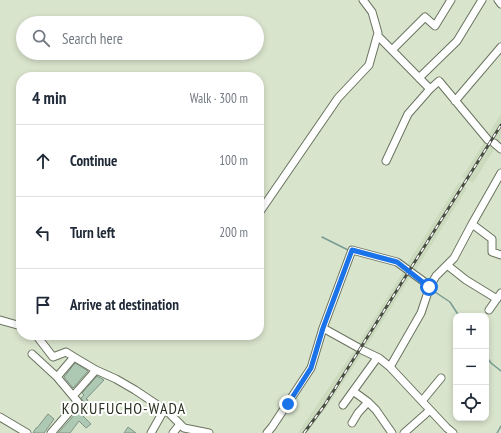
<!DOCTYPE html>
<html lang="en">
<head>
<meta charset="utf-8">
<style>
  body { margin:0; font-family:"PT Sans Narrow",sans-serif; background:#f2f2f3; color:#1f2937 }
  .controls { position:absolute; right:12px; bottom:12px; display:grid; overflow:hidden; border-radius:8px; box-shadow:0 2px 6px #0003 }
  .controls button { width:36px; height:36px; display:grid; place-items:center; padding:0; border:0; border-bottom:1px solid #e0e1e3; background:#fff; color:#1f2937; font:20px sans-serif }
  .stop { position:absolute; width:12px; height:12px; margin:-9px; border:3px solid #1a73e8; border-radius:50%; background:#fff }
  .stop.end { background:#1a73e8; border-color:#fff; box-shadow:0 1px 4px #0008 }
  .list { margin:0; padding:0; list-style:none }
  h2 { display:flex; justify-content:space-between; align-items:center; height:52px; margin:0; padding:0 16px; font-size:17px }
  h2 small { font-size:13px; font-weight:400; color:#747a83 }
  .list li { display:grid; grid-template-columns:26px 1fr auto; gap:12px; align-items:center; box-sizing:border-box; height:72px; padding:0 16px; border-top:1px solid #e0e1e3 }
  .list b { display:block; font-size:15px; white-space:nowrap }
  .list em { font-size:13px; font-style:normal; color:#747a83 }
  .icon { flex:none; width:22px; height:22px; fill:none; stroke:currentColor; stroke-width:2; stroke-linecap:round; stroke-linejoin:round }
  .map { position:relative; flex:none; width:501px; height:433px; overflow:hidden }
  .search { position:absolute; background:#fff; box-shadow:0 2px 6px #0003; left:16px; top:16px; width:248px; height:44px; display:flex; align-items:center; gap:10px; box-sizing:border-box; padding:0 14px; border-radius:22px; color:#747a83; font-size:15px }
  .panel { position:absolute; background:#fff; box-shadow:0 2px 6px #0003; left:16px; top:72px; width:248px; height:268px; border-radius:16px }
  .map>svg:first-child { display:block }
</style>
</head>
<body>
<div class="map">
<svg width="501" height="433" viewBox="0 0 501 433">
  <rect width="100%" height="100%" fill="#d9e4cd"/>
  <!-- built -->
  <path fill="#ccdbbe" d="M501,114v24l-2,4 -3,-1 -1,7 -22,35 -11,-6 23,-36 3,-1 2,-3 -2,-2z
    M459,182l8,6 -53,85 -8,-7z
    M404,270l7,6 -46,73 -37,56 -21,28h-9l57,-84z"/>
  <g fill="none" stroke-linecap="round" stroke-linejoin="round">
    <!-- stream -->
    <path stroke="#779c93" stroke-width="1.5" d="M322,237l28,14
      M432,290l18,12 9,14
      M486,356l5,7 10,8
      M497,433l4,-7"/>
  </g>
  <!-- building -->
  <path fill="#adc9b4" stroke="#7f9485" d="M75,363l13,8 -15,17 -9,-11z
    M97,376l7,4 -18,19 2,1 -3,4 -4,-6 3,-3 -2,-2z
    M78,411l13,13 -5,4 -7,-7 -9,12h-12z
    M48,414l6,5 -10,14h-11l3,-5h1z
    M128,427l8,6h-12z"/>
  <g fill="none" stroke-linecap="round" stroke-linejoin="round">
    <defs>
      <path id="minor" d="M498,0l3,4
        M378,36l52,53 9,-8 49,59
        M392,50l33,-33 10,9 16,-26
        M419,78l38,-37 25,-41
        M455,101l46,-54
        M494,143l7,6
        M386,161l22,-47 22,-25
        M259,213l79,-115 31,-33 9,-32 -6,-21 -9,-12
        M472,224l20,15v13l9,3
        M447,265l19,15 31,19
        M489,310l12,-17
        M0,320l21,6
        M323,328l29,-78 45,12 33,24
        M36,335l17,22 13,-5 8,5
        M362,350l17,8 11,9 57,61 6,5
        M32,354l25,23
        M390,367l31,-54 9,-27 6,-10 18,-18 18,-34 29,-51
        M96,370l20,9 19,11 33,22 16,16 25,5
        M422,401l19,-23
        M368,402l8,8 16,23
        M343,405l34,-47
        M0,417l27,16
        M352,423l6,-10 10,-11 -15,-11
        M51,433l27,-31 -21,-25 17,-20 22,13 -23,26
        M151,433l13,-23
        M173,433l7,-9
        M267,433l5,-6 39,-59 12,-40 36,20
        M404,433l26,-23"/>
    </defs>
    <!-- minor casing -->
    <use href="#minor" stroke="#69735f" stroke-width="9"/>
    <!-- minor -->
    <use href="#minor" stroke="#fff" stroke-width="7"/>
    <defs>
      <path id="rail" d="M304,433l20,-27 177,-281"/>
    </defs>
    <!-- rail casing -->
    <use href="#rail" stroke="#494e43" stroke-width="3"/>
    <!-- rail -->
    <use href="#rail" stroke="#fff" stroke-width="1.5" stroke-dasharray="4.5" stroke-linecap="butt"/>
  </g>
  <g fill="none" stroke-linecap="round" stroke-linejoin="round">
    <!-- route -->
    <path stroke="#1a73e8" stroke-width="5" d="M288,404l23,-36 12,-40 29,-78 45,12 32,25"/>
  </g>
  <g text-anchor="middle" stroke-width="4" stroke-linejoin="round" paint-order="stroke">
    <!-- quarter labels -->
    <g font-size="16" letter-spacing="1" fill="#2a3221" stroke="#fff">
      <text x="124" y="414">KOKUFUCHO-WADA</text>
    </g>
  </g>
</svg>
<div class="controls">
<button>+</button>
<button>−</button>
<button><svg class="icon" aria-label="locate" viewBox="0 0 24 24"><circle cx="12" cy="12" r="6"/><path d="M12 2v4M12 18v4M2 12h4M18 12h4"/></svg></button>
</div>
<div class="stop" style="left:429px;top:287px"></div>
<div class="stop end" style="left:288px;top:404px"></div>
<div class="search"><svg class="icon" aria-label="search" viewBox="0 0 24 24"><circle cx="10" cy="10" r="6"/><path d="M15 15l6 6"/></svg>Search here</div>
<section class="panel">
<h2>4 min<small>Walk · 300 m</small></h2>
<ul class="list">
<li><svg class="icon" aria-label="ahead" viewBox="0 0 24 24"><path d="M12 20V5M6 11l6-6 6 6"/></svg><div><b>Continue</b></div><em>100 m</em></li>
<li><svg class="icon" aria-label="left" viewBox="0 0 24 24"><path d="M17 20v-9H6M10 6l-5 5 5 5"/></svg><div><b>Turn left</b></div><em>200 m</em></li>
<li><svg class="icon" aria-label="arrive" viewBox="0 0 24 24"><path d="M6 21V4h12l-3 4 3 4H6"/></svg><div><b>Arrive at destination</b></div></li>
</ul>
</section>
</div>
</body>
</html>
